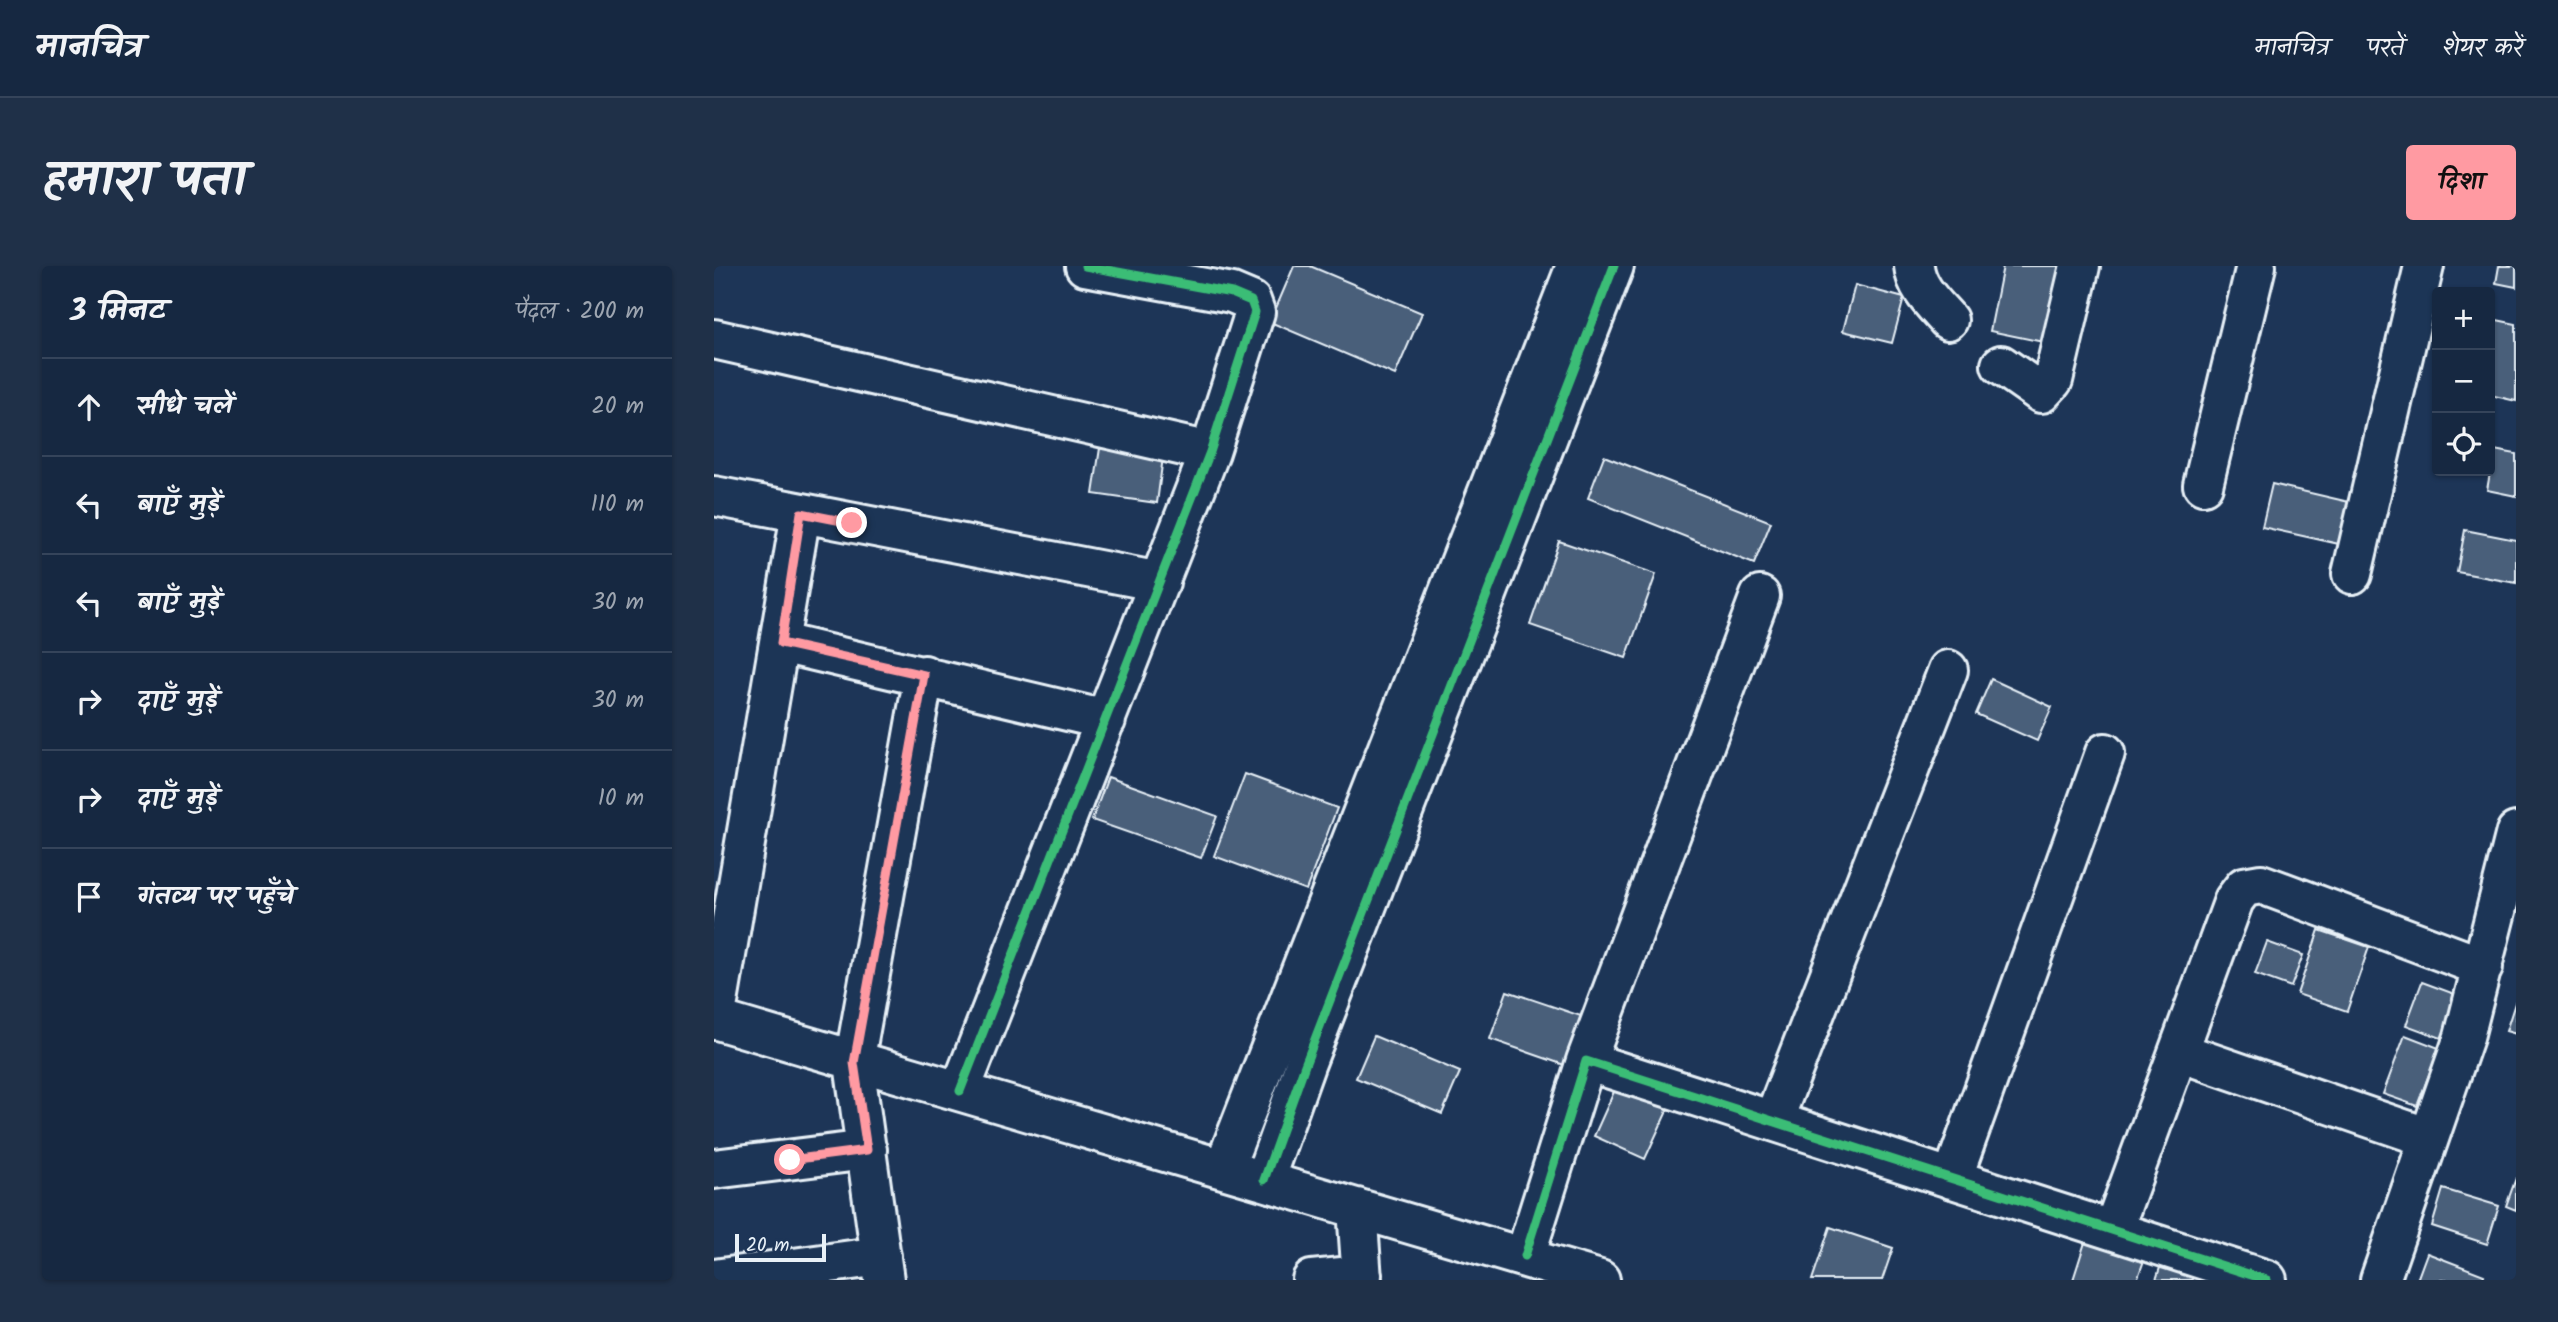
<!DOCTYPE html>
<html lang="hi">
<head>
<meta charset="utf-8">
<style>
  body { margin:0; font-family:Kalam,"Playpen Sans Deva",sans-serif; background:#1f3048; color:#f1f3f6 }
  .controls { position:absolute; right:21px; top:21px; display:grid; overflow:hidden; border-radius:7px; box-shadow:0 2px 5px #0004 }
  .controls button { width:63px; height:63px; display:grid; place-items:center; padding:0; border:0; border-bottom:2px solid #35445a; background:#162841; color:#f1f3f6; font:35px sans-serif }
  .scale { position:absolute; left:21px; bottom:18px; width:91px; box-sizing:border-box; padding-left:7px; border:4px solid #e8f1f8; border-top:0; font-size:19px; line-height:24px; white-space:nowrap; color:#e8f1f8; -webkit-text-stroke:5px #1d3557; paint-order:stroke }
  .stop { position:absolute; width:21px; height:21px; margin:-16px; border:5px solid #ff9aa2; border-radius:50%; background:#fff }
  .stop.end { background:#ff9aa2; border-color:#fff; box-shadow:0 2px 7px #0008 }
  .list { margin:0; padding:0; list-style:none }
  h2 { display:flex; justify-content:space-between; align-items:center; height:91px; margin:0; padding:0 28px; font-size:30px }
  h2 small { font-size:23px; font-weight:400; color:#9ea6b1 }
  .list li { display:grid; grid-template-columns:46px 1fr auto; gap:21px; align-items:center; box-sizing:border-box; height:98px; padding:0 28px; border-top:2px solid #35445a }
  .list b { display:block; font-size:26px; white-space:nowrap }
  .list em { font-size:23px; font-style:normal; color:#9ea6b1 }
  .icon { flex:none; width:38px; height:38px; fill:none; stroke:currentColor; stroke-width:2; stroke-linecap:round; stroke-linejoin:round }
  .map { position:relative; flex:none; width:1802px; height:1014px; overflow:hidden; border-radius:7px }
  header { display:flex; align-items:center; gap:42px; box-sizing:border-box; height:98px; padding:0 35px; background:#162841; border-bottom:2px solid #35445a }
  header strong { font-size:33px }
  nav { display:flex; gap:38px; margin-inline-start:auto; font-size:24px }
  .intro { display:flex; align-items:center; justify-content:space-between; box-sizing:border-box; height:168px; padding:0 42px }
  h1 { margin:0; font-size:49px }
  .button { padding:18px 32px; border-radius:7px; background:#ff9aa2; color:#111; font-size:24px; font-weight:700 }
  main { display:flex; gap:42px; padding:0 42px }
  aside { flex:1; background:#162841; border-radius:7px; box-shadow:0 2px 5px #0004 }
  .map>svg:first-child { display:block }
</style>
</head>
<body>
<header>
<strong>मानचित्र</strong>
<nav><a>मानचित्र</a><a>परतें</a><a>शेयर करें</a></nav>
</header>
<div class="intro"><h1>हमारा पता</h1><a class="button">दिशा</a></div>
<main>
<aside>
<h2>3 मिनट<small>पैदल · 200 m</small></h2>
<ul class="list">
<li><svg class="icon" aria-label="ahead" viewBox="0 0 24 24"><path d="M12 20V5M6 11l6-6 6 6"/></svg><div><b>सीधे चलें</b></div><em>20 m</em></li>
<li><svg class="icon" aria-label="left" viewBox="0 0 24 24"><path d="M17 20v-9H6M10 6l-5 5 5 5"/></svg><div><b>बाएँ मुड़ें</b></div><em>110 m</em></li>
<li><svg class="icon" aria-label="left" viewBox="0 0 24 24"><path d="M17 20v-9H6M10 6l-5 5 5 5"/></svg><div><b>बाएँ मुड़ें</b></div><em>30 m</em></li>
<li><svg class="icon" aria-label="right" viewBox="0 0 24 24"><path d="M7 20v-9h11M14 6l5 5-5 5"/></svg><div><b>दाएँ मुड़ें</b></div><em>30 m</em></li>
<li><svg class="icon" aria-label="right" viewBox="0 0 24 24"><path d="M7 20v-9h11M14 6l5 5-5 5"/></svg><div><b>दाएँ मुड़ें</b></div><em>10 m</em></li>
<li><svg class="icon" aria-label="arrive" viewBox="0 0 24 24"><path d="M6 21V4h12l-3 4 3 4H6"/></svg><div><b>गंतव्य पर पहुँचे</b></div></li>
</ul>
</aside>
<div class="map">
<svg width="1802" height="1014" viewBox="0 0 1802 1014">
  <rect width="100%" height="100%" fill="#1d3557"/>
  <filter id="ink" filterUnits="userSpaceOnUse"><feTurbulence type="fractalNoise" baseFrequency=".0143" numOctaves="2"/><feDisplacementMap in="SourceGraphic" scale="14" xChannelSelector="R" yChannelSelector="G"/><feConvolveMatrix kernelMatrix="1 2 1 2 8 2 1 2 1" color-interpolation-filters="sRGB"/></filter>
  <g filter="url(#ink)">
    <!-- building -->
    <path fill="#495e7a" stroke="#e8f1f8" stroke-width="2" d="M580,0h16l112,47 -27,62 -125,-53z
      M1289,0h66l-16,78 -63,-13z
      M1785,0h17v21l-20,-4z
      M1141,19l49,13 -12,45 -49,-12z
      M1778,53l24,5v77l-26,-6z
      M386,182l63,9 -6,46 -64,-9z
      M1780,184l22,4v42l-29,-6z
      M890,190l167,66 -17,42 -166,-66z
      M1558,218l77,18 -10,42 -77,-17z
      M1751,264l51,10v43l-59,-11z
      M845,275l97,33 -30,84 -96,-33z
      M1277,413l61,28 -15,34 -61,-27z
      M531,508l92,34 -31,82 -92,-34z
      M394,511l109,39 -16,42 -109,-38z
      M1605,664l50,17 -22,64 -50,-17z
      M1553,676l36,13 -12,32 -36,-13z
      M1708,716l38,14 -16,43 -38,-14z
      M793,725l80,27 -17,49 -80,-28z
      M1802,734v34l-10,-3z
      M1691,769l34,13 -22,58 -34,-12z
      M660,770l86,36 -18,42 -86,-36z
      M907,810l52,22 -28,61 -51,-23z
      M1802,912v32l-10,-4z
      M1729,923l56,17 -12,38 -55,-18z
      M1116,961l63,21 -11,32h-70z
      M1373,970l59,19 -9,25h-64z
      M1713,987l57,22 -2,5h-65z
      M1450,989l32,11 -4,14h-36z"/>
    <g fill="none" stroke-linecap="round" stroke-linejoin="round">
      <defs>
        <path id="minor" d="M1200,0c2,22 20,38 34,54
          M0,73l496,113
          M1287,99l40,28 12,-13 27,-114
          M1489,219l53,-219
          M0,230l446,86
          M1638,308l72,-308
          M67,377l325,77
          M0,753l886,261
          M1,754l86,-507
          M1465,786l250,86
          M872,795l174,-465
          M246,825l250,-639 45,-140 -4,-11 -19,-8 -147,-27
          M1059,855l175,-451
          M510,902l352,-902
          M0,903l153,-19
          M1238,913l153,-426
          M550,914l41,-115 309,-799
          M643,942l5,72
          M1399,964l121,-330 10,-13 17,-3 222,83
          M811,990l61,-195 681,219
          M0,1013l167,-23
          M170,1014l-30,-217 70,-388
          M598,1014l50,-5
          M1666,1014l84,-243 52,-205"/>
      </defs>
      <!-- minor casing -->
      <use href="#minor" stroke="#e8f1f8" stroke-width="44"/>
      <!-- minor -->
      <use href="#minor" stroke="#1d3557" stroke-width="38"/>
      <defs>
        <path id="cycleway" d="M246,825l250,-639 45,-140 -4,-11 -19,-8 -147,-27
          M550,914l41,-115 309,-799
          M811,990l61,-195 681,219"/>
      </defs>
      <!-- cycleway casing -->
      <use href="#cycleway" stroke="#1d3557" stroke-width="13"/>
      <!-- cycleway -->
      <use href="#cycleway" stroke="#3abd76" stroke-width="9"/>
    </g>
  </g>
  <g fill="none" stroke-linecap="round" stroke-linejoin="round" filter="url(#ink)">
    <!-- route -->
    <path stroke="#ff9aa2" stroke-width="9" d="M76,894l77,-10 -13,-87 70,-388 -143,-32 20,-130 51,10"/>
  </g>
</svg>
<div class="controls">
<button>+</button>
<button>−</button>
<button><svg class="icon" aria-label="locate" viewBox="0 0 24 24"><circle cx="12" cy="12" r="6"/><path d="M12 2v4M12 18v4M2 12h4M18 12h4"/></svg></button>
</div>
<div class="scale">20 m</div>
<div class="stop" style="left:76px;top:894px"></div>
<div class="stop end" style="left:138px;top:257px"></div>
</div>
</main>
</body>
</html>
